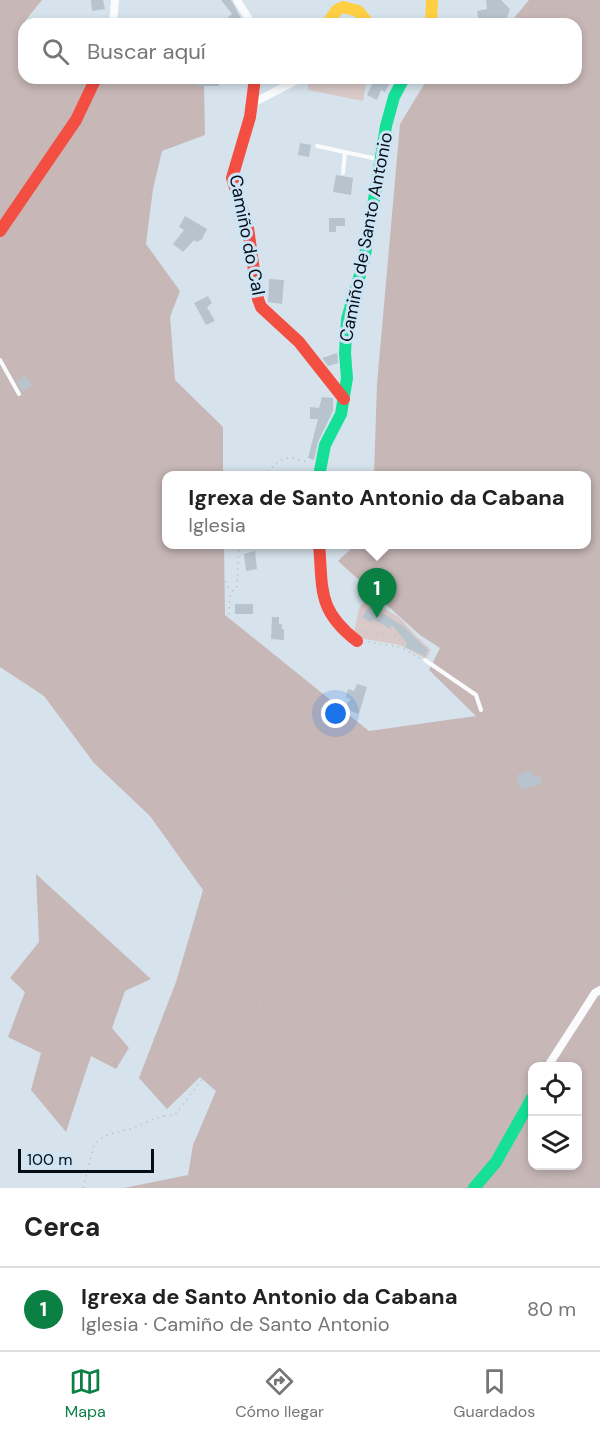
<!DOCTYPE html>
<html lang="es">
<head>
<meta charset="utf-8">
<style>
  body { margin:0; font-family:"DM Sans",sans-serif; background:#f2f2f2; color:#222 }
  .controls { position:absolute; right:18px; bottom:18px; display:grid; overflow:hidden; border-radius:12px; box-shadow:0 3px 9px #0003 }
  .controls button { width:54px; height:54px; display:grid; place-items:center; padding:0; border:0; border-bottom:2px solid #e0e0e0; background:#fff; color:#222; font:30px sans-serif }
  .scale { position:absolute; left:18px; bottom:15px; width:136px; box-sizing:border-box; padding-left:6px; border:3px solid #060e14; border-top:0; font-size:16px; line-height:21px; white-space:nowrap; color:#060e14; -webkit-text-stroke:4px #cce4f6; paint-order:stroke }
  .you { position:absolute; left:336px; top:714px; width:21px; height:21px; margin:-15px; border:4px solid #fff; border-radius:50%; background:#1a73e8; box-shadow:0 0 0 9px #1a73e833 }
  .badge { display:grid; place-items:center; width:39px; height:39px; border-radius:50%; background:#0b8043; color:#fff; font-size:20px; font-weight:700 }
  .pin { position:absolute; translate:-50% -50px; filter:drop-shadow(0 2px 3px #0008) }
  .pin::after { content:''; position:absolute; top:32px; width:21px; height:18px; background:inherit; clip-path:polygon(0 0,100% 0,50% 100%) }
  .popup { position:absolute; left:162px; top:471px; width:429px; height:78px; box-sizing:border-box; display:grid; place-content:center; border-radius:12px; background:#fff; filter:drop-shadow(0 2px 4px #0005); font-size:20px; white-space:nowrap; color:#767676 }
  .popup b { font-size:22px; color:#222 }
  .popup::after { content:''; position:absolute; left:50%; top:100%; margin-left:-12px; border:12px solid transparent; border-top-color:#fff }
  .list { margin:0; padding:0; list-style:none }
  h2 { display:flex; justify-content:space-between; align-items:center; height:78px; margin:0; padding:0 24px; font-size:26px }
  h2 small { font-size:20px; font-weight:400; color:#767676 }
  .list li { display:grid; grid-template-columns:39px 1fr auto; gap:18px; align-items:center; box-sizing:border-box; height:84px; padding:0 24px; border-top:2px solid #e0e0e0 }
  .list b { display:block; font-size:22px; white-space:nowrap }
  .list p { margin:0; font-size:20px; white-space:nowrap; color:#767676 }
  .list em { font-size:20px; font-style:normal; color:#767676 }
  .icon { flex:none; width:33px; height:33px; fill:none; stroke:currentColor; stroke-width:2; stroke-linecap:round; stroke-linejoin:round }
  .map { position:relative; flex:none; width:600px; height:1188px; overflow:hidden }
  .search { position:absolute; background:#fff; box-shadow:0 3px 9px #0003; left:18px; right:18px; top:18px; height:66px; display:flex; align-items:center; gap:15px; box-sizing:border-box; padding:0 21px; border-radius:18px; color:#767676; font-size:22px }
  .sheet { height:162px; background:#fff }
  nav { display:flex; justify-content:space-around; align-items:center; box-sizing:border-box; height:84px; border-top:2px solid #e0e0e0; background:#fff; font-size:16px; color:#767676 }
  nav a { display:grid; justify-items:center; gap:3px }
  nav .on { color:#0b8043 }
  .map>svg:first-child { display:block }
</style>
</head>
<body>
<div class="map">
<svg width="600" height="1188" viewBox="0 0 600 1188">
  <rect width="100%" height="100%" fill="#d6e3ec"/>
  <!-- green -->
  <path fill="#d9cac9" d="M308,78h59l-4,23 -55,-11z
    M367,599l32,18 16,18 16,15 -5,9 -26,-14 -41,-7 -5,-5 5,-25z"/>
  <!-- forest -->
  <path fill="#c7b7b7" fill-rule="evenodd" d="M0,0h42l-17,21 1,3h-2v54h166l14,5 1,52 -43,16 -9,38 -7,55 34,47 -10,26 5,63 48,47v48l-56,1v68l57,1 1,70 144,116 107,-15 -47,-46 11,-22 -20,-13 -82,-74 17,-16 232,-1v-68l-213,-1 3,-91 23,-260 28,-46h148v-54h-72l10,-6 15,-18h71v1188h-476l64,-13 5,-30 23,-54 -16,-14 -33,32 -28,-31 37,-96 27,-92 -53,-74 -56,-53 -50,-67 -44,-29zM532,1066h46v100h-46z
    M36,874l115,105 -26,12 -13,37 17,20 -13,21 -25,-13 -25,76 -35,-42 10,-37 -33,-16 17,-45 -15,-14 29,-36z"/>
  <!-- building -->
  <path fill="#b8c4cd" d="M91,0h12l2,9 -13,2z
    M221,0h10l11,20 -6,4h-4l-4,-7 4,-3z
    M486,0h15l9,9 -3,9 -28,3 -2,-10 10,-2z
    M210,78h8l1,8h-25z
    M375,78h7l8,4 -5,10 -4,-2 -4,10 -10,-5z
    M300,143l11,2 -2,12 -11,-2z
    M336,175l17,3 -2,17 -18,-3z
    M185,216l22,13 -5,10 -5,3 -3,-2 -11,12 -10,-8 11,-14 -5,-3z
    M329,218h16v8h-9v6h-7z
    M269,279l15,1 -2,24 -14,-2z
    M208,296l4,7 -5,4 8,14 -9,4 -12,-22z
    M337,353l1,10 -10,3 -6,-8z
    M25,376l7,9 -10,7 -5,-11z
    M322,397l11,1v13l-15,31 -4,18 -6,-2 10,-39h-8v-12l9,1z
    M255,551l2,18 -11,2 -2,-17z
    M235,604h18v10h-18z
    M370,605l33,21 25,24 -3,6 -20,-9 2,-4 -15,-18 -2,4 -17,-10 -2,4 -9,-6z
    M272,617h7v7h3v5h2v11l-13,-1z
    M357,684l10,3 -8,27 -16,-6 8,-9 -5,-2 2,-8 6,2z
    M531,770l2,7 7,-1 2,8 -22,6 -3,-15z"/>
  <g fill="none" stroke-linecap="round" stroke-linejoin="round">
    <!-- path -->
    <path stroke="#bec3c7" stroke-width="1.5" stroke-dasharray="1.5 4.5" stroke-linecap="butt" d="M595,0l5,4
      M0,335l31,27 45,28 25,12 35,31 35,43
      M263,476c19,-19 20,-22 47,-13
      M583,476l17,-107
      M587,515l13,29
      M206,544l11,18 13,29
      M239,544l-2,43 -6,5 -2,14 3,84 -7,74 -2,21 -15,59 -3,48 -20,68c2,13 8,23 19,30l26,-21 13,-8 18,22v22
      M365,631l33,5 5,6 -3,4
      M368,642l32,5 20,11
      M468,680l22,7c8,14 6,23 10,38 4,14 13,26 21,39
      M535,698l35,11 5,5c8,-11 2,-28 12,-39 2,-3 9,-6 13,-8
      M576,779l-14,16 -39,25 -26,-18 -14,75 -9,11 -14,3 -23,-15 -14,-3c-15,8 -32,14 -50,11 -11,-1 -21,-5 -33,-4l-3,15 33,-1 18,11 43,18 36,20 16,3 31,-9 23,-14 53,-20 10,-8
      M164,1116l11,-1 43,-57 30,-31 29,-54 22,-33 17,-26 19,-18
      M578,1159l6,-5 16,1
      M83,1188l11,-43c11,-13 24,-12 39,-17 11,-4 20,-10 32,-12
      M540,1188l29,-22"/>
    <!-- lane -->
    <path stroke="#f9fbfc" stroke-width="4" d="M317,146l60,13
      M343,173l2,-21
      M0,360l19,34
      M425,660l51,35 5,15"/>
    <!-- street -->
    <path stroke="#f9fbfc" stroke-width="8" d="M237,0l15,24
      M113,24l2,-24
      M253,103l48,-25
      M548,1066l47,-73 5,-3"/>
    <!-- fast -->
    <path stroke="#16e098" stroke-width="12" d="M319,476l6,-31 16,-31 6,-36 -2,-25 2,-34 17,-58 22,-135 8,-29 10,-19
      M474,1188l22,-26 36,-64"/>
    <!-- slow -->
    <path stroke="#ffcf43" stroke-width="12" d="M327,24l10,-14 6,-3 15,4 11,13
      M431,24l1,-24"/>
    <!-- jam -->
    <path stroke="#f24e42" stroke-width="12" d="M255,78l-5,39 -18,61 16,50 10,71 3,8 38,35 45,57
      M0,231l76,-111 20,-42
      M319,544c4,46 -2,66 38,97"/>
  </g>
  <g text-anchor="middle" stroke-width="6" stroke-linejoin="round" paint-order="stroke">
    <!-- street labels -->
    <g font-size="18" fill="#060e14" stroke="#cce4f6">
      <text transform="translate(247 235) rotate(79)" y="6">Camiño do Cal</text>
      <text transform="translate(366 237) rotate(-79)" y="6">Camiño de Santo Antonio</text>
    </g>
  </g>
</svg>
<div class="controls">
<button><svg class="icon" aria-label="locate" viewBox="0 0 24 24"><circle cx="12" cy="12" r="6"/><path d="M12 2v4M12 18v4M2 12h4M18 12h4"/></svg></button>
<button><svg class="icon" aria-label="layers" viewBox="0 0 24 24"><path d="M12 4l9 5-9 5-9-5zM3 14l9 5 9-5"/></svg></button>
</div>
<div class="scale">100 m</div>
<div class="you"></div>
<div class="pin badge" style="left:377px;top:618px">1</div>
<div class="popup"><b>Igrexa de Santo Antonio da Cabana</b>Iglesia</div>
<div class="search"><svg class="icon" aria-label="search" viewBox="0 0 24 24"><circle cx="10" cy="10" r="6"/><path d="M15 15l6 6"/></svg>Buscar aquí</div>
</div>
<section class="sheet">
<h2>Cerca<small></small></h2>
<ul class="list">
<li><span class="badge">1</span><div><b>Igrexa de Santo Antonio da Cabana</b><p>Iglesia · Camiño de Santo Antonio</p></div><em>80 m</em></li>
</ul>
</section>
<nav>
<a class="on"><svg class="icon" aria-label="map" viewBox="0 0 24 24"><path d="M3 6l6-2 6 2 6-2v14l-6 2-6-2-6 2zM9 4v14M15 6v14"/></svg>Mapa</a>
<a><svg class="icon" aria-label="directions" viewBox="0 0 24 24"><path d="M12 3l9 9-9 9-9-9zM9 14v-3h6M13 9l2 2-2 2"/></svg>Cómo llegar</a>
<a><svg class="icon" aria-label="saved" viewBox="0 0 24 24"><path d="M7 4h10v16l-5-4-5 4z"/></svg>Guardados</a>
</nav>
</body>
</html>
